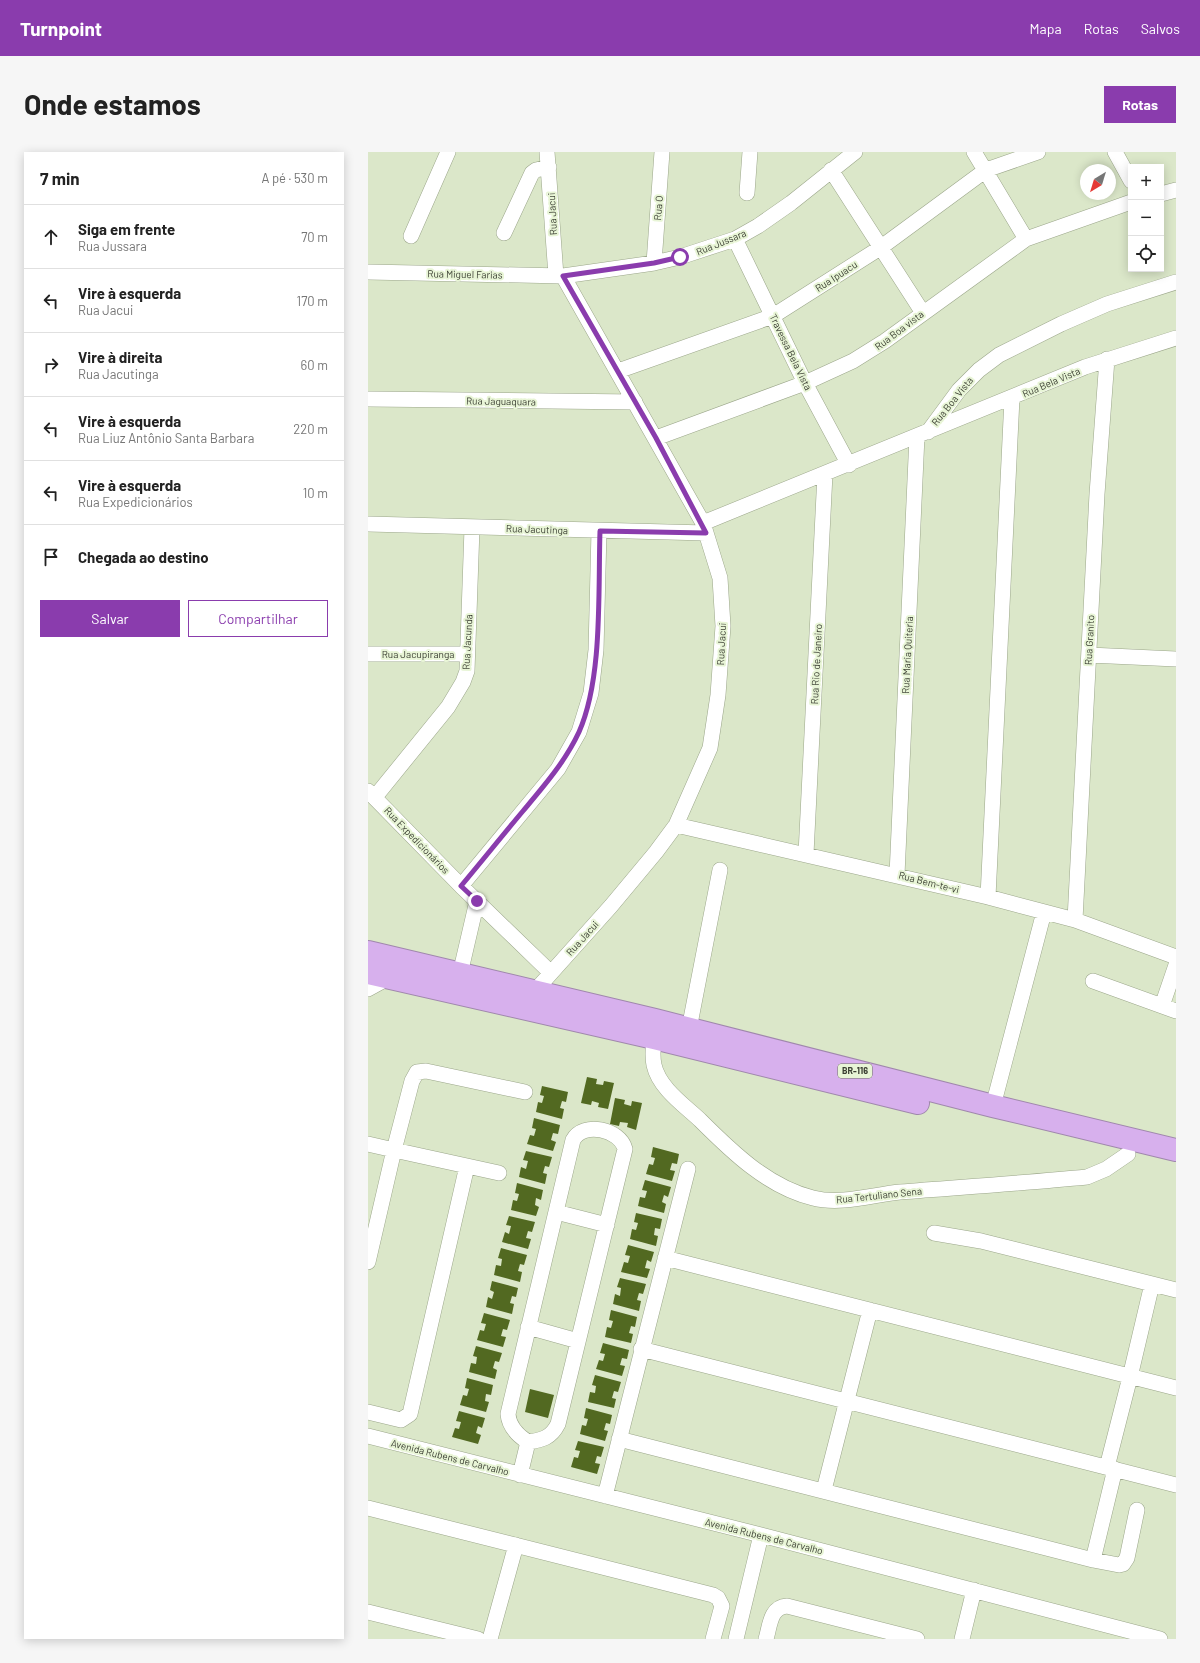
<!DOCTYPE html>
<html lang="pt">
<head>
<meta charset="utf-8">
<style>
  body { margin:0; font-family:Barlow,sans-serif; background:#f6f6f6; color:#222 }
  .controls { position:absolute; right:12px; top:12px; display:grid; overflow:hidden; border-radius:0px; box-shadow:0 2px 10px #0003 }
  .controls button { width:36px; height:36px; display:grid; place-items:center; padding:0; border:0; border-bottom:1px solid #e0e0e0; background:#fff; color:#222; font:20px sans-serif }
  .compass { position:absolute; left:712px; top:12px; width:36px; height:36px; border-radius:50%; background:#fff; box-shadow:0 2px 10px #0003; rotate:218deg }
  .stop { position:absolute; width:12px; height:12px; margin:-9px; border:3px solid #8a3cad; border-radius:50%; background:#fff }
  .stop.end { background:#8a3cad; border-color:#fff; box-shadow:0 1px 4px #0008 }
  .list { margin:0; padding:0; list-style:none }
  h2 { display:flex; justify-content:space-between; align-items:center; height:52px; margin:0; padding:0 16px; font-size:17px }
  h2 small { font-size:13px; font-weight:400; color:#767676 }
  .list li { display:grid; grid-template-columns:26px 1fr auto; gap:12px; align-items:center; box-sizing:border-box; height:64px; padding:0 16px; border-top:1px solid #e0e0e0 }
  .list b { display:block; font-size:15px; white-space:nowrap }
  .list p { margin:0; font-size:13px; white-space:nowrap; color:#767676 }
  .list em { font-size:13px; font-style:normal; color:#767676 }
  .actions { display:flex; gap:8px; padding:12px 16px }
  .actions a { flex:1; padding:9px 0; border:1px solid #8a3cad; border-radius:0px; text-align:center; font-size:14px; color:#8a3cad }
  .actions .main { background:#8a3cad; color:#fff }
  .icon { flex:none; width:22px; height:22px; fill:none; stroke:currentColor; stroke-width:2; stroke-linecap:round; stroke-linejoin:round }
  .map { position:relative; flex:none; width:808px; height:1487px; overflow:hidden; border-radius:0px }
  header { display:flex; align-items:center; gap:24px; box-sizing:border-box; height:56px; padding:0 20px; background:#8a3cad; color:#fff }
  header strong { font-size:19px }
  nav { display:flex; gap:22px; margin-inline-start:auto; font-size:14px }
  .intro { display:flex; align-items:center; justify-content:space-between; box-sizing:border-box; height:96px; padding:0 24px }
  h1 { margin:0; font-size:28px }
  .button { padding:10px 18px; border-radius:0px; background:#8a3cad; color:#fff; font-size:14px; font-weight:700 }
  main { display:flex; gap:24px; padding:0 24px }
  aside { flex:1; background:#fff; border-radius:0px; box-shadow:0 2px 10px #0003 }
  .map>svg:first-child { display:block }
</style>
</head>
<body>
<header>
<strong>Turnpoint</strong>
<nav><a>Mapa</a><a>Rotas</a><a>Salvos</a></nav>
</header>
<div class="intro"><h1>Onde estamos</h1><a class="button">Rotas</a></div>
<main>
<aside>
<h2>7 min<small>A pé · 530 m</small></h2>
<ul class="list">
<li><svg class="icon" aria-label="ahead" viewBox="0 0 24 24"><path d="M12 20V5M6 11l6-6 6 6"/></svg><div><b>Siga em frente</b><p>Rua Jussara</p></div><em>70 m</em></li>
<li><svg class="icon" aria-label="left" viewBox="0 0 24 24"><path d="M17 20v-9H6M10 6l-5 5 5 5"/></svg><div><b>Vire à esquerda</b><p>Rua Jacui</p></div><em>170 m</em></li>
<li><svg class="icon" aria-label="right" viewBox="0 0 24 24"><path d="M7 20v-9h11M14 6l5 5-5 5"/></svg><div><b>Vire à direita</b><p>Rua Jacutinga</p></div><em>60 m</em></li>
<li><svg class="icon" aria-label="left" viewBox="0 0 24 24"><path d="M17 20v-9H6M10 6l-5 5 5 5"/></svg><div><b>Vire à esquerda</b><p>Rua Liuz Antônio Santa Barbara</p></div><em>220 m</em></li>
<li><svg class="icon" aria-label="left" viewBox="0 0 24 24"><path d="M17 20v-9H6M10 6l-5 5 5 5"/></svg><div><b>Vire à esquerda</b><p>Rua Expedicionários</p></div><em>10 m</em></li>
<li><svg class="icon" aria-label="arrive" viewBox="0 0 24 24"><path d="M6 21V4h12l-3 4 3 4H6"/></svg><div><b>Chegada ao destino</b></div></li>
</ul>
<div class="actions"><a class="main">Salvar</a><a>Compartilhar</a></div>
</aside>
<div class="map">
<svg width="808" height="1487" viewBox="0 0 808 1487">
  <rect width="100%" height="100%" fill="#dbe7c9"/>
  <!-- building -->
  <path fill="#526921" d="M219,925l10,2 -1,5 7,1 1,-4 10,2 -6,26 -10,-2 1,-4 -7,-2 -1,4 -10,-2z
    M174,934l26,6 -2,10 -4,-1 -2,7 4,1 -2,10 -26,-7 2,-10 4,1 2,-7 -4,-1z
    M247,946l10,2 -1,4 7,2 1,-5 10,2 -6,27 -9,-3 1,-4 -8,-1 -1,4 -9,-2z
    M166,966l26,7 -2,9 -5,-1 -2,7 5,2 -3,9 -26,-7 3,-9 4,1 2,-7 -4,-1z
    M285,995l26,7 -2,10 -5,-1 -2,7 5,1 -3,10 -26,-7 3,-10 4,1 2,-7 -4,-1z
    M158,999l26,6 -3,10 -4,-1 -2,7 4,1 -2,10 -26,-7 2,-10 5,2 2,-8 -5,-1z
    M277,1028l26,7 -3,10 -4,-2 -2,7 4,2 -2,9 -26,-7 2,-9 5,1 2,-7 -5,-1z
    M149,1031l26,7 -2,10 -5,-2 -1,7 4,2 -3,9 -25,-6 2,-10 4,1 2,-7 -4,-1z
    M268,1061l26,6 -2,10 -5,-1 -1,7 4,1 -2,10 -26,-7 2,-10 4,1 2,-7 -4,-1z
    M141,1064l26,6 -3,10 -4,-1 -2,7 5,1 -3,10 -26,-7 3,-10 4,2 2,-8 -5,-1z
    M260,1093l26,7 -3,10 -4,-2 -2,8 5,1 -3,9 -26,-6 3,-10 4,1 2,-7 -5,-1z
    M133,1096l26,7 -3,10 -4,-1 -2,7 4,1 -2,10 -26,-7 2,-10 5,1 1,-7 -4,-1z
    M252,1126l26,6 -3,10 -4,-1 -2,7 4,1 -2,10 -26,-7 2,-10 5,2 1,-8 -4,-1z
    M124,1129l26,7 -2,9 -4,-1 -2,7 4,1 -2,10 -26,-7 2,-10 4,2 2,-7 -4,-2z
    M243,1158l26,7 -2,10 -4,-1 -2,7 4,1 -2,9 -26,-6 2,-10 4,1 2,-7 -4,-1z
    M116,1161l26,7 -3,10 -4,-1 -2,7 5,1 -3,10 -26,-7 3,-10 4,1 2,-7 -5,-1z
    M235,1191l26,7 -2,9 -5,-1 -2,7 5,1 -3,10 -26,-7 3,-9 4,1 2,-7 -5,-1z
    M108,1194l26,7 -3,9 -4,-1 -2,7 4,2 -2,9 -26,-7 2,-9 5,1 1,-7 -4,-1z
    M227,1223l26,7 -3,10 -4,-1 -2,7 4,1 -2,9 -26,-6 2,-10 5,1 1,-7 -4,-1z
    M99,1226l26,7 -2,10 -5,-1 -1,7 4,1 -3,10 -26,-7 3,-10 4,1 2,-7 -4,-1z
    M162,1237l24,6 -6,23 -23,-6z
    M218,1256l26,7 -2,9 -4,-1 -2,7 4,1 -3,10 -25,-7 2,-9 4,1 2,-7 -4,-1z
    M91,1259l26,7 -3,10 -4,-2 -2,7 5,2 -3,9 -26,-7 3,-9 4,1 2,-7 -5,-1z
    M210,1289l26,6 -3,10 -4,-1 -2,7 5,1 -3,10 -26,-7 3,-10 4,1 2,-7 -5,-1z"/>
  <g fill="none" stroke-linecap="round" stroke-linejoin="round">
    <defs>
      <path id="minor" d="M179,0l9,124
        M606,0l52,87
        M747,0l16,29
        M463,18l92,143
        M379,41l3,-41
        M793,42l15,-4
        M136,81l28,-60 4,-3 13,-3
        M43,84l37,-84
        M367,87l70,144 44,82
        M286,111l8,-111
        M0,120l195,4 91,-13 26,-6 55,-18 23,-13 33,-23 64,-51
        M250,219l155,-55 107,-68 106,-78 52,-18
        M0,247l267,3
        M560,280l31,-42 20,-20 20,-15 62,-31 46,-20 69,-22
        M288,286l149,-55 48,-22 32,-20 141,-102 105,-37
        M335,371l382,-156 91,-29
        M0,372l338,9
        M0,502h99
        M721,503l87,4
        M0,639l93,95 90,87
        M7,645l73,-90 15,-25 4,-11 5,-143
        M308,673l312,72 87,23 101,37
        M438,702l19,-380
        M529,723l20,-439
        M93,734l97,-117 21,-37 12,-39 5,-43 3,-119
        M620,745l24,-499
        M707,768l22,-426 10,-135
        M92,822l17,-73
        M725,829l83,30
        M0,837l20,-11 2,-5
        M166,840l77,-86 45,-54 20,-27 34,-77 8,-53 5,-69 -3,-48 -17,-55 -140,-247
        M794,854l14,-41
        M321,877l31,-159
        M286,886c-1,9 -2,18 0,27 5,23 30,40 46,55 32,32 68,67 113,78 28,7 59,-3 87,-6 63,-5 125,-9 187,-15l19,-8 22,-15
        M625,954l51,-194
        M0,992l26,6 -26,112
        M131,1021l-105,-23 18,-69 5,-9 9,-1 99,21
        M188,1060l51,13
        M566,1081l47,8 195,49
        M297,1106l511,130
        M160,1175l50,14
        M273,1197l535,136
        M0,1260l33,8 9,-6 57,-248
        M0,1284l393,99 399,104
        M251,1287l474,121
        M739,1315l23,-90 22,-93
        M747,1317l-22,91 26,5 4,-1 4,-6 10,-48
        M152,1323l8,-33c14,-2 23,-4 30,-18l67,-275c-5,-20 -42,-28 -52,-9l-65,274c1,13 9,21 20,28
        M456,1338l46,-180
        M237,1344l83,-327
        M0,1356l345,87 5,3 4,8 -9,33
        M0,1460l110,27
        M122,1487l26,-94
        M368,1487l25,-104
        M398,1487c4,-13 4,-32 21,-33l130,33
        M594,1487l12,-49"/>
      <path id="highway" d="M0,800l287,68 338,86 183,44
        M0,821l286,65 264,65"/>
    </defs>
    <!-- minor casing -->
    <use href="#minor" stroke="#9ba68a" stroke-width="16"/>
    <!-- highway casing -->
    <use href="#highway" stroke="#a088ac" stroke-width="24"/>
    <!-- minor -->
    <use href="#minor" stroke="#fff" stroke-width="15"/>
    <!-- highway -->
    <use href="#highway" stroke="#d7b0ed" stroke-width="22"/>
  </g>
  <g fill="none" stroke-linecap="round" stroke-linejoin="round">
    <!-- route -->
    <path stroke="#8a3cad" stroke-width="5" d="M109,749l-16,-15c21,-25 41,-50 62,-75 21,-25 42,-49 56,-79 24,-54 19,-141 21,-201l106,2 -50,-95 -93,-162 91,-13 26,-6"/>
  </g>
  <g text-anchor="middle" stroke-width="4" stroke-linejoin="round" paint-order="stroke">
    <!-- shield labels -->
    <rect fill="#e8f5d6" stroke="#6e7563" stroke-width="1" x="470" y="912" width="34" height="14" rx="3"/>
    <g font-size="9" font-weight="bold" fill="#3a3e32">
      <text x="487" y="922">BR-116</text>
    </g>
    <!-- street labels -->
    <g font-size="10" fill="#3a3e32" stroke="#e8f5d6">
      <text transform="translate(290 56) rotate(-86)" y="4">Rua O</text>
      <text transform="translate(184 62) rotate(-93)" y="4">Rua Jacui</text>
      <text transform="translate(353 90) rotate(-22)" y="4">Rua Jussara</text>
      <text transform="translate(97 122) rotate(1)" y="4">Rua Miguel Farias</text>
      <text transform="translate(468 124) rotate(-33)" y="4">Rua Ipuacu</text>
      <text transform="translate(531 178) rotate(-37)" y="4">Rua Boa vista</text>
      <text transform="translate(423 200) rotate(64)" y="4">Travessa Bela Vista</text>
      <text transform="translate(683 230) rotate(-23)" y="4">Rua Bela Vista</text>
      <text transform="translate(133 249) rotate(1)" y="4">Rua Jaguaquara</text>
      <text transform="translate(584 249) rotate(-51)" y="4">Rua Boa Vista</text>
      <text transform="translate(169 377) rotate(2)" y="4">Rua Jacutinga</text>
      <text transform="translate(721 488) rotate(-87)" y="4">Rua Granito</text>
      <text transform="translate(99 490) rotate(-87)" y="4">Rua Jacunda</text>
      <text transform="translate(353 492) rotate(-87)" y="4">Rua Jacui</text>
      <text x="50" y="506">Rua Jacupiranga</text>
      <text transform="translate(539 503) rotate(-87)" y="4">Rua Maria Quiteria</text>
      <text transform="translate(448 512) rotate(-87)" y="4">Rua Rio de Janeiro</text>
      <text transform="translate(49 688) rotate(46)" y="4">Rua Expedicionários</text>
      <text transform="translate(561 730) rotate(14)" y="4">Rua Bem-te-vi</text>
      <text transform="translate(214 786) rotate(-48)" y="4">Rua Jacui</text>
      <text transform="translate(511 1043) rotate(-6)" y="4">Rua Tertuliano Sena</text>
      <text transform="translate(82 1305) rotate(14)" y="4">Avenida Rubens de Carvalho</text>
      <text transform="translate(396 1384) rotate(14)" y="4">Avenida Rubens de Carvalho</text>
    </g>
  </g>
</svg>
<div class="controls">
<button>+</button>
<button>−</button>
<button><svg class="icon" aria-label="locate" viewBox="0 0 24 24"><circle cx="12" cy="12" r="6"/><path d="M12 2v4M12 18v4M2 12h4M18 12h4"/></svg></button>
</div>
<svg class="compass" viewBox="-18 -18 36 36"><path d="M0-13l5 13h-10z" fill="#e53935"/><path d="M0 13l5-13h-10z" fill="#767676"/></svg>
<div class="stop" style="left:312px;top:105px"></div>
<div class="stop end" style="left:109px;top:749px"></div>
</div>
</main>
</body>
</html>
